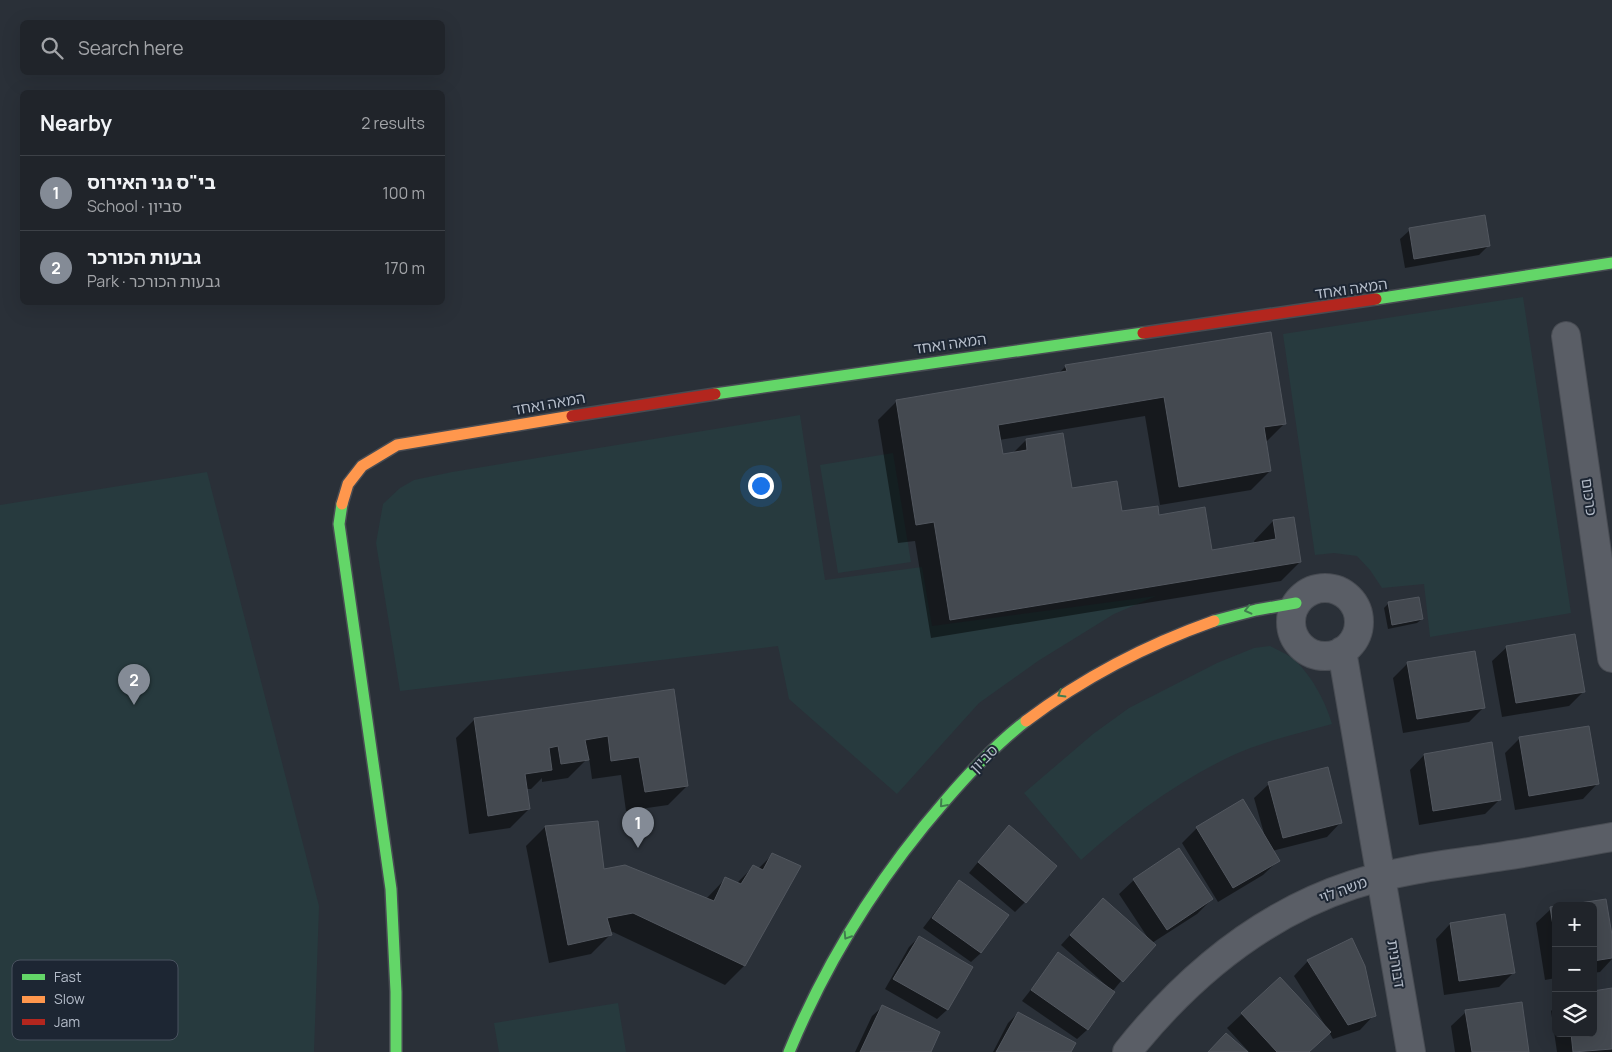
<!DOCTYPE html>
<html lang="en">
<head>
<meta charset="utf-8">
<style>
  body { margin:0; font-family:Manrope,"Noto Sans Hebrew",sans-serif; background:#2d3036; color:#f1f3f6 }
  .controls { position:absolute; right:15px; bottom:15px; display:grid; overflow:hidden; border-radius:8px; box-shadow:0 5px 20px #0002 }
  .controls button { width:45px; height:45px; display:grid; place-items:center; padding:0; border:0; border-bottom:1px solid #3d4147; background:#20242a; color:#f1f3f6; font:25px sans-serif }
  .you { position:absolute; left:760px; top:485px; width:18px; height:18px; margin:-12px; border:4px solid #fff; border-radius:50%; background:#1a73e8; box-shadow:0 0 0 8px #1a73e833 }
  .badge { display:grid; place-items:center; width:32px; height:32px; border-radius:50%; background:#848b96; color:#fff; font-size:16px; font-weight:700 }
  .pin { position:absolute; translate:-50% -41px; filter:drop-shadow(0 1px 2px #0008) }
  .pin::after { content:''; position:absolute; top:26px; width:18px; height:15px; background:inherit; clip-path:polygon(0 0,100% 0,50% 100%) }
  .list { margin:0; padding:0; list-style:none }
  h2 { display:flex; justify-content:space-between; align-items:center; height:65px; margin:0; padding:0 20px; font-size:21px }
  h2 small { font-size:16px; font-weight:400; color:#a2a4a8 }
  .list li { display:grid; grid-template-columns:32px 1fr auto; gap:15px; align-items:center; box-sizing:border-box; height:75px; padding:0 20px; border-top:1px solid #3d4147 }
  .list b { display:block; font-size:19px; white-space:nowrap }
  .list p { margin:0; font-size:16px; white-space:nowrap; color:#a2a4a8 }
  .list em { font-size:16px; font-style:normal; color:#a2a4a8 }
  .icon { flex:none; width:28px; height:28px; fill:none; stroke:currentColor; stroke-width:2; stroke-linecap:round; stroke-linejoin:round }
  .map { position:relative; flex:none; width:1612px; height:1052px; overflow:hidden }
  .search { position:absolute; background:#20242a; box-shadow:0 5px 20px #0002; left:20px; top:20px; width:425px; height:55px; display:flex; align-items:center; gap:12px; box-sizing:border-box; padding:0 18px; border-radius:8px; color:#a2a4a8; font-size:19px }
  .panel { position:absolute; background:#20242a; box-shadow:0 5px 20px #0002; left:20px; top:90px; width:425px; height:215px; border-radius:8px }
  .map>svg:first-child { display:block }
</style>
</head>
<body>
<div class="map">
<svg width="1612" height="1052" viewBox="0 0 1612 1052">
  <rect width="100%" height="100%" fill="#2a3038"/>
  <!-- green -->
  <path fill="#273a3e" d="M1523,297l48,316 -141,24 -6,-53 -42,4 -12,-18 -13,-14 -23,-3 -19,2 -32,-221z
    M800,415l25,165 97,-13 10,59 224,-30 -42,18 -76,47 -59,42 -82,91 -108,-95 -11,-53 -378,45 -24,-148 7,-39 17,-16 14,-8 38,-8z
    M893,453l18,109 -73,11 -18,-108z
    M207,472l112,434 -5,146h-314v-547z
    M1270,646c7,4 15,7 21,11 19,15 35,45 41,67 -36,10 -72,18 -105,34 -53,26 -103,63 -146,102l-57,-67 69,-59 36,-26 88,-45 37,-15z
    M618,1003l8,49h-127l-5,-29z"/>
  <!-- shadow -->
  <path fill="#0007" d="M1410,230l79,15 -10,10 -74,13 -5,-29z
    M1066,366l219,57 -20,20 5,28 -19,19 -91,15 -15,-89 -146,24 3,16 10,-2 14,-14 45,49 140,62 44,-7 -1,-3 19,-20 20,-2 7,43 -19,19 -350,57 -16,-97 -17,2 -20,-123 19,-19 161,-27z
    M1388,604l34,15 -5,4 -29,6 -4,-21z
    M1507,647l76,45 -14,14 -67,11 -10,-56z
    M1408,663l75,45 -14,14 -66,11 -10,-55z
    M673,690l14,96 -19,19 -42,6 -5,-36 -29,4 -3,-22 -21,21 -26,4v-4l-11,11h-5l3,20 -19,19 -41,6 -13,-96 19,-19z
    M1520,738l77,46 -14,15 -68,11 -10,-57z
    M1424,755l76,44 -15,15 -66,11 -9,-55z
    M1269,784l72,38 -14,15 -55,14 6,10 -15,14 -45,27 -36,-59 15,-15 68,9 -11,-39z
    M545,827l58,44 103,28 20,-21 11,5 16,-16 5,2 14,-14 27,12 -55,99 -19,19 -112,-53 -3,1v2l-19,19 -42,9 -23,-117z
    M999,837l26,65 -10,10 -46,-39z
    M1134,880l78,19 -15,15 -45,29 -40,49 -25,38 -10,9 -55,-38 37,-47 47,33 1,-1 -46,-41 42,-46 45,39 -29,-44z
    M959,881l22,72 -10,9 -48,-34z
    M1605,900l7,44v15l-12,13 -7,1v-67z
    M1556,908v70l-11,2 -9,-57 15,-14z
    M1504,916l10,56 -15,15 -55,8 -8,-56 14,-15z
    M919,937l52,30 -24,43 -10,9 -52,-30 24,-42z
    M1308,961l66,54 -14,15 -27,9 -4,-7 -20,20h-60l-22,-24 15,-14 83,11 -31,-49z
    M1612,989v63h-55l-6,-41 5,-5v27h37z
    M882,1007l47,45h-74l17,-36z
    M1466,1012l62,40h-73l-4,-26z
    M1018,1013l52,39h-77l15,-29z"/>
  <!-- building -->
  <path fill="#444950" stroke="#52575f" d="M1485,215l5,31 -76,13 -5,-31z
    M1271,332l15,92 -22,3 7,44 -92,16 -15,-90 -166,28 5,29 24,-4 -1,-11 37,-6 9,55 45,-7 5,30 36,-5 1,9 46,-8 7,43 64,-11 -3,-19 21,-3 7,45 -351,58 -16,-98 -18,3 -20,-125 171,-29 -2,-6z
    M1419,597l4,22 -31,6 -4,-23z
    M1575,634l10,58 -69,11 -10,-57z
    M1475,651l10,57 -68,11 -10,-57z
    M674,689l14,97 -43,6 -6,-35 -28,4 -3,-25 -23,4 4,20 -28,4 -3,-18 -9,2 3,22 -27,4 5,35 -42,7 -14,-98z
    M1589,726l10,58 -70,12 -10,-59z
    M1492,742l9,58 -68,11 -9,-57z
    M1328,767l14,56 -59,15 -15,-56z
    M1243,799l37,62 -47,27 -37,-61z
    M598,821l6,48 21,-4 89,36 11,-24 16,7 12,-19 10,5 9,-17 29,13 -56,100 -112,-53 -26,5 5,17 -44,10 -23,-119z
    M1009,825l48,41 -31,37 -48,-41z
    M1179,848l34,51 -46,31 -34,-51z
    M959,880l50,35 -28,38 -49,-35z
    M1103,898l53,47 -33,37 -53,-47z
    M1606,899l6,36v23l-19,3v-55h-33z
    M1556,906v38l-6,-37z
    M1505,914l10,59 -56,8 -9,-58z
    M919,936l54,31 -25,43 -55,-31z
    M1352,938l13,28 11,50 -28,9 -41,-65z
    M1058,952l57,40 -27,38 -57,-40z
    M1280,977l51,55 -22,20h-32l-36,-39z
    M1612,988v61l-39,3 -2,-19h22v-42z
    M1522,1002l7,50h-57l-7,-42z
    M882,1005l58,27 -9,20h-71z
    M1018,1012l58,31 -5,9h-75z
    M1226,1033l22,19h-40z"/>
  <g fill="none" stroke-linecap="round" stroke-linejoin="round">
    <defs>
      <path id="street" d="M1566,336l46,322
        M1291 622a34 34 0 1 1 68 0a34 34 0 1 1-68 0Z
        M1342,651l69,401
        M1127,1052c59,-74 134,-137 225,-167 49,-16 101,-21 152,-29 36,-5 72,-13 108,-19"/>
      <path id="fast" d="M1376,299l236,-36
        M715,394l428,-61
        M342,504l-3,20 52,365 5,103v60
        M1214,621l42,-11 40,-7
        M789,1052c38,-92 90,-175 156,-251 24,-28 51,-57 81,-80"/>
      <path id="slow" d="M342,504l6,-20 14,-18 35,-21 175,-29
        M1026,721c57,-43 120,-76 188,-100"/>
      <path id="jam" d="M1143,333l233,-34
        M572,416l143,-22"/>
    </defs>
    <!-- street casing -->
    <use href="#street" stroke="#484c53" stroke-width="30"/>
    <!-- fast casing -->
    <use href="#fast" stroke="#484c53" stroke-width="14"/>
    <!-- slow casing -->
    <use href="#slow" stroke="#484c53" stroke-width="14"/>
    <!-- jam casing -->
    <use href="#jam" stroke="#484c53" stroke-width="14"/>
    <!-- street -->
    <use href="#street" stroke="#5a5e66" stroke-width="28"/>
    <!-- fast -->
    <use href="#fast" stroke="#63d668" stroke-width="11"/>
    <!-- slow -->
    <use href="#slow" stroke="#ff974d" stroke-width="11"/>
    <!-- jam -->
    <use href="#jam" stroke="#b3261e" stroke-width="11"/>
  </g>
  <!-- one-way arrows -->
  <defs><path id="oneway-chevron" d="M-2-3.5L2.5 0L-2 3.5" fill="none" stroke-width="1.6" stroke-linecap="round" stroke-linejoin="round" transform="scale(1.25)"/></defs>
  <g stroke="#407e4e">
    <use href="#oneway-chevron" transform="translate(1248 610) rotate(166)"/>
    <use href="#oneway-chevron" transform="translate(1061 694) rotate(149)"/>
    <use href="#oneway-chevron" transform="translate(943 804) rotate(131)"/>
    <use href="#oneway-chevron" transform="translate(847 936) rotate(122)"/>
  </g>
  <g text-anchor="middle" stroke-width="4" stroke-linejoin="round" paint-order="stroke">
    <!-- street labels -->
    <g font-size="15" fill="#b4bcc9" stroke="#1d2633">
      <text transform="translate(1351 289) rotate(-8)" y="5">המאה ואחד</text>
      <text transform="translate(950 344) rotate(-8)" y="5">המאה ואחד</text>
      <text transform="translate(549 404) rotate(-10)" y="5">המאה ואחד</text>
      <text transform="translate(1589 497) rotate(82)" y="5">כרכום</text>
      <text transform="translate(984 759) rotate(-45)" y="5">סביון</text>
      <text transform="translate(1343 890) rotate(-20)" y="5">משה לוי</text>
      <text transform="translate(1396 964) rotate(81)" y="5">דבורנית</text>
    </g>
  </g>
  <!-- legend -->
  <rect x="12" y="960" width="166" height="80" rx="8" fill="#1d2633" stroke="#4a5360" stroke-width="1"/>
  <rect x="22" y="974" width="23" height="6" fill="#63d668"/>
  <rect x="22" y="996" width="23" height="7" fill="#ff974d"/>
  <rect x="22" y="1019" width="23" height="6" fill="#b3261e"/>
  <g font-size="14" fill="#b4bcc9">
    <text x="54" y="982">Fast</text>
    <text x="54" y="1004">Slow</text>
    <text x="54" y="1027">Jam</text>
  </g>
</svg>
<div class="controls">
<button>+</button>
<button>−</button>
<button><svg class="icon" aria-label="layers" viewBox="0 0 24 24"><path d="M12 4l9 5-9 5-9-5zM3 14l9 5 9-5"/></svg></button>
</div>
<div class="you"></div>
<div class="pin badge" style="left:638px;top:848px">1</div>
<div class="pin badge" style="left:134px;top:705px">2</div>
<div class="search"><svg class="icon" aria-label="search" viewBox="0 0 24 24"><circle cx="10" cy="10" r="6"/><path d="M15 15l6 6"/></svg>Search here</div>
<section class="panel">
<h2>Nearby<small>2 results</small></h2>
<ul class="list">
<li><span class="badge">1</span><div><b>בי&quot;ס גני האירוס</b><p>School · סביון</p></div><em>100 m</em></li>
<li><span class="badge">2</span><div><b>גבעות הכורכר</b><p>Park · גבעות הכורכר</p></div><em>170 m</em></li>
</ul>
</section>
</div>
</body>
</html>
